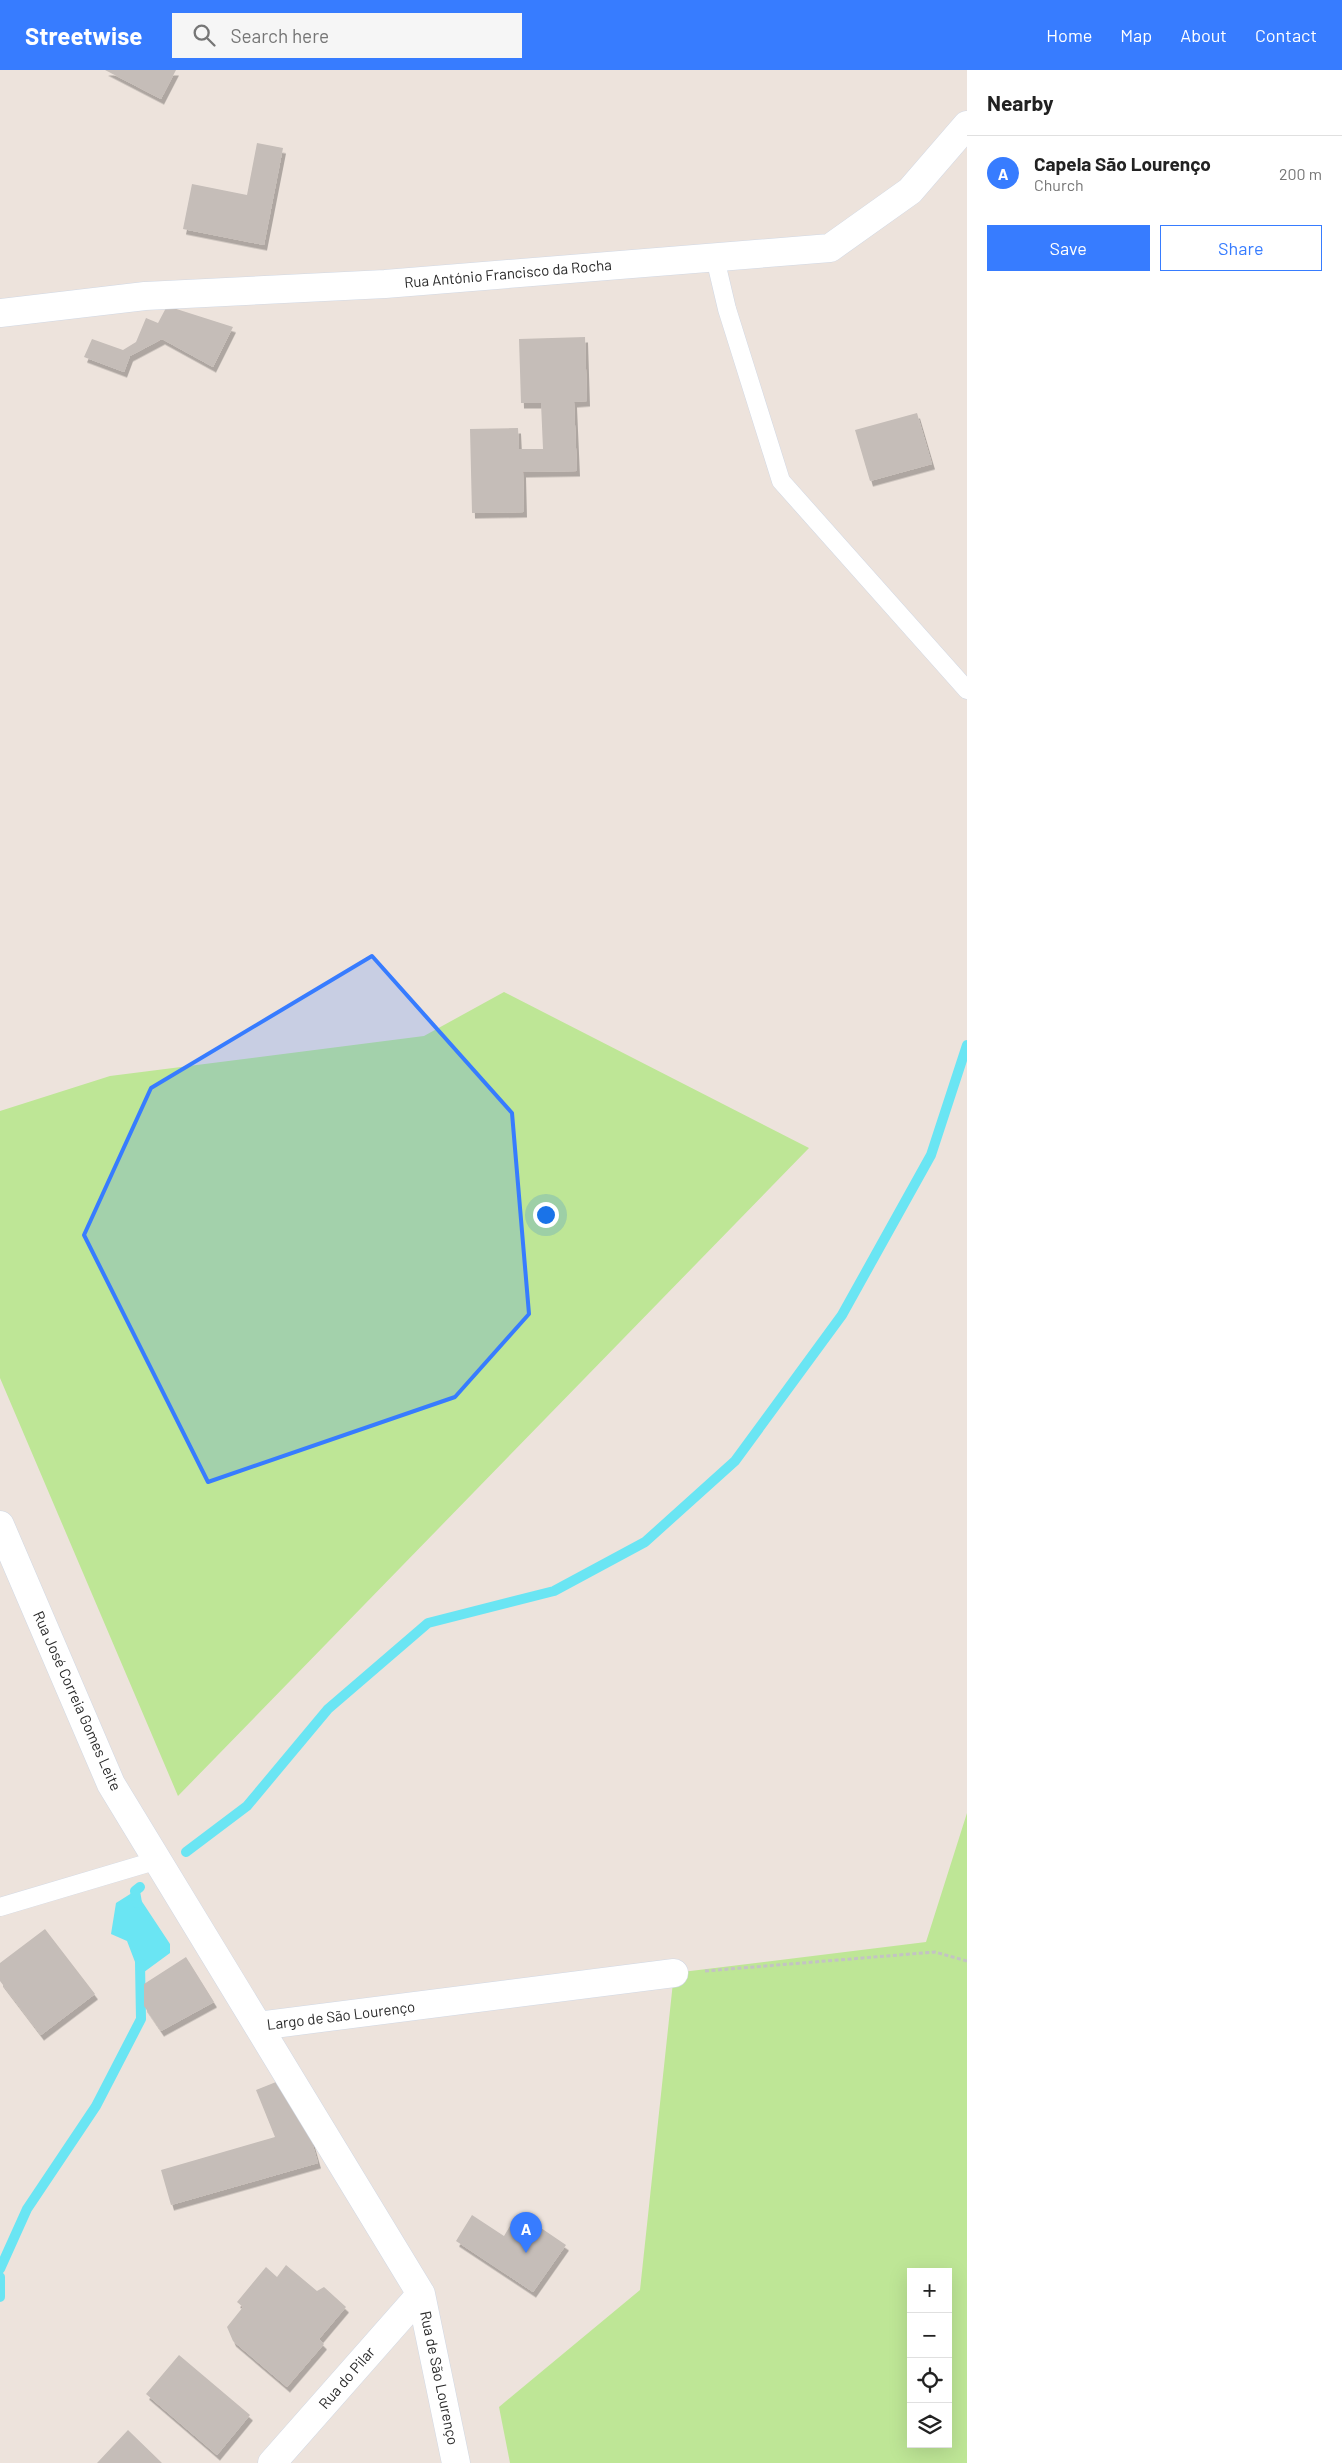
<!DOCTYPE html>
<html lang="en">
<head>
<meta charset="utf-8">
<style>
  body { margin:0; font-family:Barlow,sans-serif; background:#f6f6f6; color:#222 }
  .controls { position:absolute; right:15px; bottom:15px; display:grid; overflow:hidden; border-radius:0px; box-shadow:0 5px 20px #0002 }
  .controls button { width:45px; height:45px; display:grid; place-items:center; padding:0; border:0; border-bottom:1px solid #e0e0e0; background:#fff; color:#222; font:25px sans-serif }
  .you { position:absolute; left:545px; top:1144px; width:18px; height:18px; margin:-12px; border:4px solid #fff; border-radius:50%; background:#1a73e8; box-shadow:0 0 0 8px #1a73e833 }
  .badge { display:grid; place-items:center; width:32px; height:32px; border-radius:50%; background:#377cff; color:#fff; font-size:16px; font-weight:700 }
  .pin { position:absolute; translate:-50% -41px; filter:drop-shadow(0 1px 2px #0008) }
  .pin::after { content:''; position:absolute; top:26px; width:18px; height:15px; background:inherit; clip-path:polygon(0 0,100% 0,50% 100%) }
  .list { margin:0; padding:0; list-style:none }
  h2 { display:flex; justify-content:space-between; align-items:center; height:65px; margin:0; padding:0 20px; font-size:21px }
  h2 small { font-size:16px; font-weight:400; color:#767676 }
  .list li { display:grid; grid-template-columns:32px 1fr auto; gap:15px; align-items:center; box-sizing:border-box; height:75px; padding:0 20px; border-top:1px solid #e0e0e0 }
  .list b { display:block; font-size:19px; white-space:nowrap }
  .list p { margin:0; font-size:16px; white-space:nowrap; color:#767676 }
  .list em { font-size:16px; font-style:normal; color:#767676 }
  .actions { display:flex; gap:10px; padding:15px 20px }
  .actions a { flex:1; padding:11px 0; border:1px solid #377cff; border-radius:0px; text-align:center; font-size:18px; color:#377cff }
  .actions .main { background:#377cff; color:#fff }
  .icon { flex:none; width:28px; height:28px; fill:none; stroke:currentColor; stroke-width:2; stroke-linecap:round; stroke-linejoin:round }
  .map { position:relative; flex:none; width:967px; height:2393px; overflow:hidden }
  header { display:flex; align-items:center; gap:30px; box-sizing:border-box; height:70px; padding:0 25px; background:#377cff; color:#fff }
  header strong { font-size:24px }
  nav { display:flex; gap:28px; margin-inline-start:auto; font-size:18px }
  .search { width:350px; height:45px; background:#f6f6f6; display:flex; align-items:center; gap:12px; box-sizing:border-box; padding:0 18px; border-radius:0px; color:#767676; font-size:19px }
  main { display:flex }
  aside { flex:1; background:#fff }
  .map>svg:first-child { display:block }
</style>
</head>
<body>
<header>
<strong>Streetwise</strong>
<div class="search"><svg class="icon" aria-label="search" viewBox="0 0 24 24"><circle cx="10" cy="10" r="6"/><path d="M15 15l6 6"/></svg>Search here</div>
<nav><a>Home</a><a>Map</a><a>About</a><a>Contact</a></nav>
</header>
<main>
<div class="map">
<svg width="967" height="2393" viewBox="0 0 967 2393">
  <defs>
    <filter id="shadow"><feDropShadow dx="3" dy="5.5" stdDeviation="0" flood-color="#0004"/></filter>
  </defs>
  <rect width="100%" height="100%" fill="#ede3dc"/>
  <!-- green -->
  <path fill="#bee696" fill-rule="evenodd" d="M504,922l305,156 -631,648 -178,-418v-267l110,-35 314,-40z
    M967,1743v650h-457l-11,-56 141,-117 34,-317 252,-31zM911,2202h37v172h-37z"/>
  <!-- water -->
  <path fill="#6ae5f3" d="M135,1821l35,53v9l-30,22 -13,-34 -16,-7 5,-31z"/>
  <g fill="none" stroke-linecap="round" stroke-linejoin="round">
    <!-- stream -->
    <path stroke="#6ae5f3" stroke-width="10" d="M186,1782l61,-46 81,-97 100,-86 126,-32 91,-49 90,-81 107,-146 89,-160 36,-110
      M137,1833l-2,-12 5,-4
      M0,2199l27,-60 69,-103 45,-87 -1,-56
      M0,2207v20"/>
  </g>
  <!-- building -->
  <path fill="#c5bdb8" filter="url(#shadow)" d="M105,0h71l-15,29z
    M257,73l26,5 -19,97 -81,-16 9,-45 55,11z
    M167,236l66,21 -20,40 -51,-28 -32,17 -6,16 -40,-15 8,-18 31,11 13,-8 10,-24 12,5z
    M585,267l2,64 -13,1 3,69 -54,1 1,40 -52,1 -2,-84 48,-1 1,21h24l-2,-46h-20l-2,-64z
    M917,343l15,51 -62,17 -15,-51z
    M45,1859l50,65 -54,41 -41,-54v-18z
    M186,1887l28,45 -53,29 -17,-25v-22z
    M276,2012l32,46 10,35 -147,42 -10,-35 114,-33 -19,-47z
    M472,2145l32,21 6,-10 21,15 10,-13 25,17 -33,47 -77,-51z
    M286,2195l31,26 7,-4 22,20 -27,32 5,5 -37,43 -54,-46 -6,-14 16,-20 -6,-5 29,-35 11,10z
    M179,2285l71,60 -33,40 -71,-61z
    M128,2360l34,33h-65z"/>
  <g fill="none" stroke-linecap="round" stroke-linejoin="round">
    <defs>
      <path id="service" d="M715,188l12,51 54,172 186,209
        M0,1837l158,-47"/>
      <path id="minor" d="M0,243l145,-17 240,-12 445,-36 80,-57 57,-66
        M0,1455l111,259 310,510 35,169
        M258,1956l416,-53
        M272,2393l149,-169"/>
    </defs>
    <!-- service casing -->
    <use href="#service" stroke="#d1d8e4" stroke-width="19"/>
    <!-- minor casing -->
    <use href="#minor" stroke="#d1d8e4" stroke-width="29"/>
    <!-- path -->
    <path stroke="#c3c3c3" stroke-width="3" stroke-dasharray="4 2.5" stroke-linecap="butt" d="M705,1901l230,-19 32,9"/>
    <!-- service -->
    <use href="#service" stroke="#fff" stroke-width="18"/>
    <!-- minor -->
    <use href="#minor" stroke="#fff" stroke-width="28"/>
  </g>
  <!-- marked area -->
  <path fill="#377cff" fill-opacity="0.2" stroke="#377cff" stroke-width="4" stroke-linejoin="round" d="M372,886l140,157 17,201 -74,83 -247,85 -124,-247 67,-147z"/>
  <g text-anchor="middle" stroke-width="4" stroke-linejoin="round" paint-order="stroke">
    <!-- street labels -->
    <g font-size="15" fill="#2a2a2a" stroke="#fff">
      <text transform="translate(508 204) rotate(-5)" y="5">Rua António Francisco da Rocha</text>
      <text transform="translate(77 1631) rotate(66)" y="5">Rua José Correia Gomes Leite</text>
      <text transform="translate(341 1946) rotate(-7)" y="5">Largo de São Lourenço</text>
      <text transform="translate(347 2308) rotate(-49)" y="5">Rua do Pilar</text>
      <text transform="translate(439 2308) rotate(78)" y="5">Rua de São Lourenço</text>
    </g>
  </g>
</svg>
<div class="controls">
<button>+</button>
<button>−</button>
<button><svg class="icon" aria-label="locate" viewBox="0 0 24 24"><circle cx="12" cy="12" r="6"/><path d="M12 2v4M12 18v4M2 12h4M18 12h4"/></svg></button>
<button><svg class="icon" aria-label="layers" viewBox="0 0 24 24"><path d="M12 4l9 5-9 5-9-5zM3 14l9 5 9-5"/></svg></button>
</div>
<div class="you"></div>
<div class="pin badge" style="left:526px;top:2183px">A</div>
</div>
<aside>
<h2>Nearby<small></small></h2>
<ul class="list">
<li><span class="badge">A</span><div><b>Capela São Lourenço</b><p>Church</p></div><em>200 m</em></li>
</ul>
<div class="actions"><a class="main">Save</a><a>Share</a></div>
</aside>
</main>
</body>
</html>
